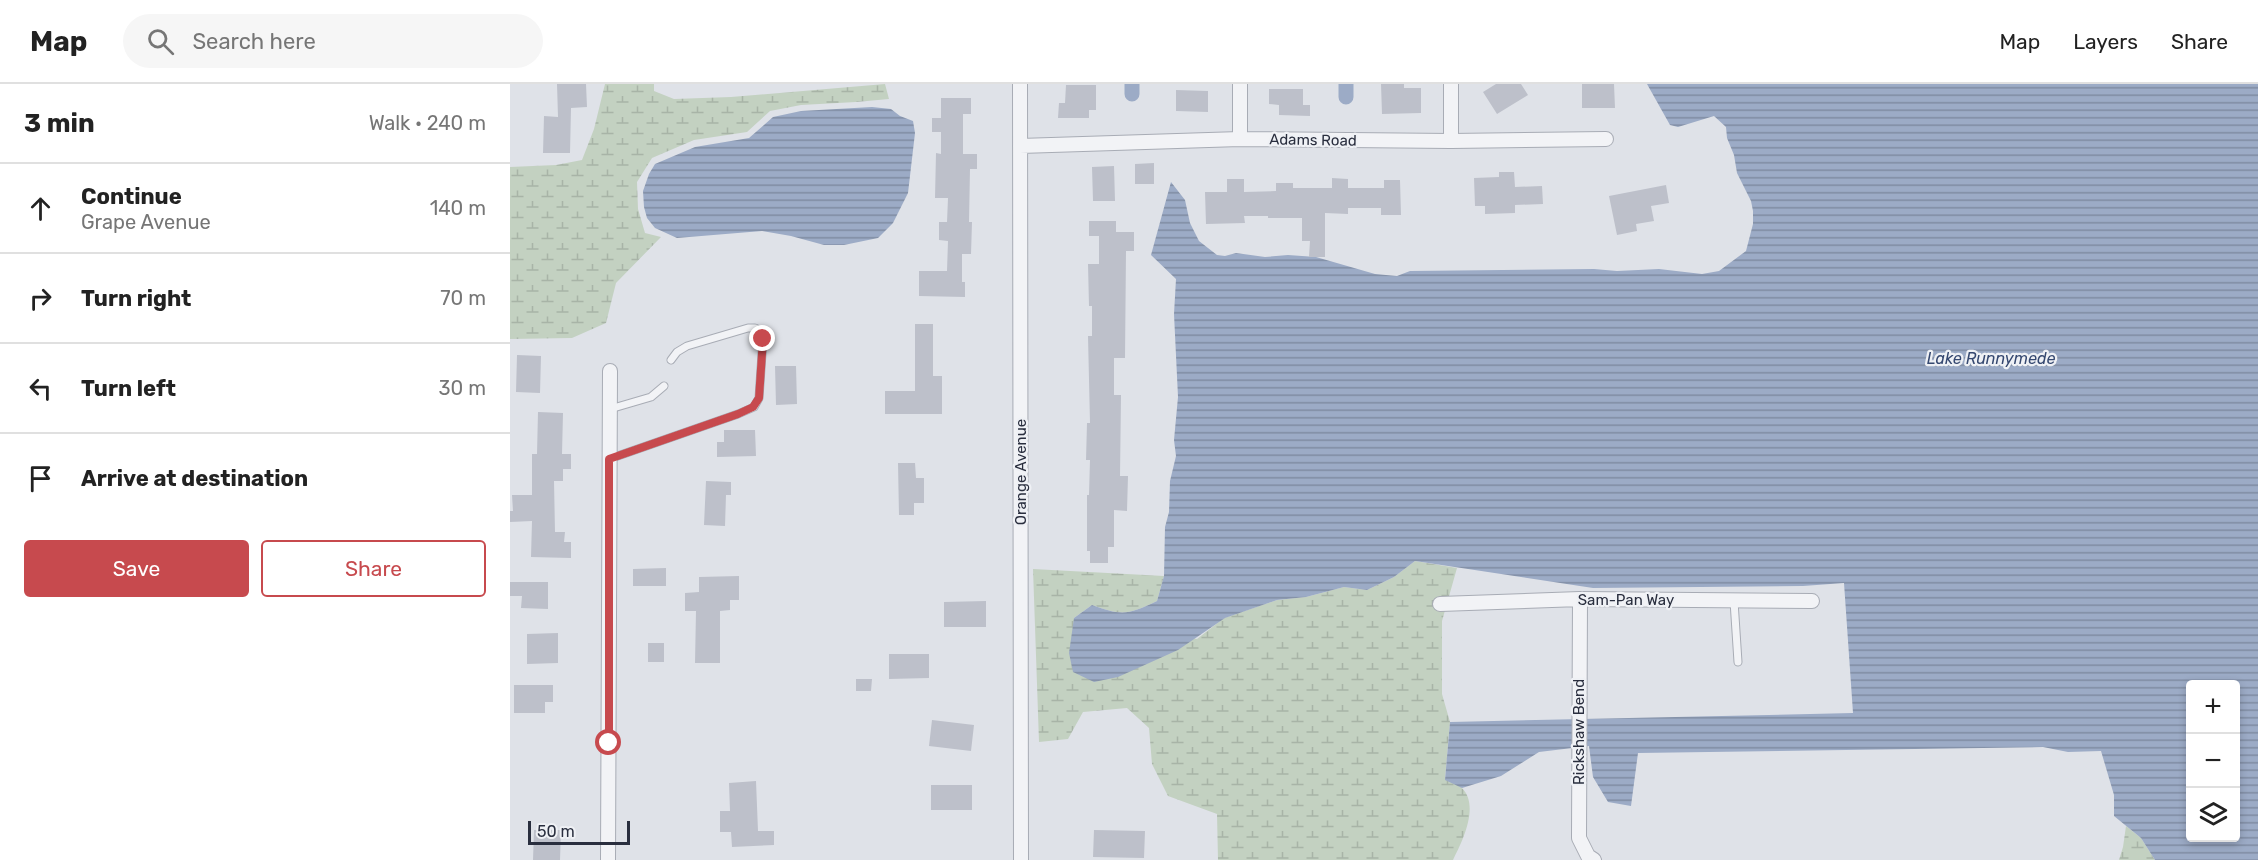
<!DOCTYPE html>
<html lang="en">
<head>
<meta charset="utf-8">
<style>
  body { margin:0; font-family:Rubik,sans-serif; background:#f6f6f6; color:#222 }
  .controls { position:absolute; right:18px; bottom:18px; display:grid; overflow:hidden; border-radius:6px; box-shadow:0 3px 9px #0003 }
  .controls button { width:54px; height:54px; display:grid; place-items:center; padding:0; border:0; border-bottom:2px solid #e0e0e0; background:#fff; color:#222; font:30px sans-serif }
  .scale { position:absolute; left:18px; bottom:15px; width:102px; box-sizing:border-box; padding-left:6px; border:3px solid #292e3e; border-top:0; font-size:16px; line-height:21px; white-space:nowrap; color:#292e3e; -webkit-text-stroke:4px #eff1f5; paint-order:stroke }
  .stop { position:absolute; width:18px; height:18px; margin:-14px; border:4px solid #c74a4e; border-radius:50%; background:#fff }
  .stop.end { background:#c74a4e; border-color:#fff; box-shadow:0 2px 6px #0008 }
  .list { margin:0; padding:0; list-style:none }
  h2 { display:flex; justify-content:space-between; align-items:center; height:78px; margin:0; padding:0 24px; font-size:26px }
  h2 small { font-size:20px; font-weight:400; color:#767676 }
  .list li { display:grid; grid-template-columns:39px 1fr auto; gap:18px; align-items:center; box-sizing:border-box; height:90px; padding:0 24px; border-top:2px solid #e0e0e0 }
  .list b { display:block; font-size:22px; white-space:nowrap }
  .list p { margin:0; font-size:20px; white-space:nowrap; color:#767676 }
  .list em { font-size:20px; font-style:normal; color:#767676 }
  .actions { display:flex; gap:12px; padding:18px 24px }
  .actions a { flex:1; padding:14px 0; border:2px solid #c74a4e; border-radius:6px; text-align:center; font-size:21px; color:#c74a4e }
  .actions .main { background:#c74a4e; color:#fff }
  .icon { flex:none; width:33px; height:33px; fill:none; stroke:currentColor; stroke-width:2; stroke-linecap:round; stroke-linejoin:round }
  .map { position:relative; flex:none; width:1748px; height:776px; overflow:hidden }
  header { display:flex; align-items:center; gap:36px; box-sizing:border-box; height:84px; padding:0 30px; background:#fff; border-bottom:2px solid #e0e0e0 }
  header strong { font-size:28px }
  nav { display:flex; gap:33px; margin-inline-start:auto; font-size:21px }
  .search { width:420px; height:54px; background:#f6f6f6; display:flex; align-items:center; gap:15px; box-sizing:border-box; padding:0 21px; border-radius:33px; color:#767676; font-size:22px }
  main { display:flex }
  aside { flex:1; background:#fff }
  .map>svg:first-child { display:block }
</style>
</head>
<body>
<header>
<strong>Map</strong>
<div class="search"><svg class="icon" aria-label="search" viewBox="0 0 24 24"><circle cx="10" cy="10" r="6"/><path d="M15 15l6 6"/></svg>Search here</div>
<nav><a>Map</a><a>Layers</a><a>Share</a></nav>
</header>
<main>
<aside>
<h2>3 min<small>Walk · 240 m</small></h2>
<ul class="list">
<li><svg class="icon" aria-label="ahead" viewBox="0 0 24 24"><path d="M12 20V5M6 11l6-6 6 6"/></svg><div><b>Continue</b><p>Grape Avenue</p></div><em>140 m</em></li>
<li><svg class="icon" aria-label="right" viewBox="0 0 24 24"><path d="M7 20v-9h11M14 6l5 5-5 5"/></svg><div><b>Turn right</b></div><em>70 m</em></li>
<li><svg class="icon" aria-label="left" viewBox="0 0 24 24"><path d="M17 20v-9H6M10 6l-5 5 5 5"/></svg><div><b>Turn left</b></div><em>30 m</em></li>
<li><svg class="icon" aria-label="arrive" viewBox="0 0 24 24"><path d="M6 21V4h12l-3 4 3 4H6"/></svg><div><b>Arrive at destination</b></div></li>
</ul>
<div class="actions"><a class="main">Save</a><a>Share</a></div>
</aside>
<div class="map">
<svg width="1748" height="776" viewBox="0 0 1748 776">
  <defs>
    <pattern id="wetland-marsh" width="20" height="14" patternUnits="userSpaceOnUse" patternTransform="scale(1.5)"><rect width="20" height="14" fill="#c3d1c1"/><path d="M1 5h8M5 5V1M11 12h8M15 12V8" fill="none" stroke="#a8b4a7"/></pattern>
    <pattern id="water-rules" width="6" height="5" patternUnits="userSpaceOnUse" patternTransform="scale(1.5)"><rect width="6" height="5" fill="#9cabc6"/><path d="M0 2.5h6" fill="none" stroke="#7f8ca2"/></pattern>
  </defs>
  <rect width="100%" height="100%" fill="#dfe2e8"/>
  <!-- wetland -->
  <path fill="url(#wetland-marsh)" d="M95,0h49v7l20,8 57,-2 154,-13 4,15 -33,3 -55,3 -31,6 -23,21 -53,8 -42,18 -15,24 1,27 7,24 16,4 -45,46 -10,40 -34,15 -62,1v-172l46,-2 26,-5 12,-31z
    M905,477l42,7 -15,53v73l8,28 -5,57c5,3 13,5 17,9 18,18 0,54 -9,72h-235l-1,-46 -49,-18 -16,-32 -3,-36 -22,-20 -44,4 -15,27 -29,3 -6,-173 131,7 -7,25c-29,14 -35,15 -65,4l-18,13 123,21 27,-21 53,-18 29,-3 38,-10 23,3 27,-13z
    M1616,742l15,12 14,22h-36l4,-13z"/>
  <!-- water -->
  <path fill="url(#water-rules)" fill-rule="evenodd" d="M1137,0h611v776h-103l-14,-22 -27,-22v-21l-13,-44 -33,1 -25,-5 -405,6 -7,53 -23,-4 -15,-25 -4,-31 -50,6 -38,24 -39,12 -17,-8 5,-58 403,-9 -9,-130 -41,3 -210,2 -178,-27 -21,16 -27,13 -23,-3 -38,10 -29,3 -52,18 -47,32 -60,27 -24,5 -21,-10 -4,-19 5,-35 18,-13c30,11 36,10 65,-4l7,-25 1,-49 4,-15 1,-31 6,-25 -2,-16 4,-43 -4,-83 2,-35 -25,-24 20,-73 14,18 5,23 9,18 18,14 8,1 11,-3 29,4 23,-2 28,2 59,17 22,2 13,-5 184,-2 23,2 42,-2 43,5 17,-3 27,-20 7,-27v-13l-2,-10 -14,-28 -3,-18 -7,-17 -1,-11 -12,-11 -36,11 -8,-2zM1680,600h46v154h-46z
    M362,23l19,2 9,7 13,5 2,12 -7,60 -15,30 -15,15 -34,7h-20l-33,-9 -29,-5 -85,7 -22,-10 -8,-10 -3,-11 -1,-16 6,-17 6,-10 40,-17 54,-9 24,-21 28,-6z"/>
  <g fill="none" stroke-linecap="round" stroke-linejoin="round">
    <!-- canal -->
    <path stroke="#9cabc6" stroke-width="15" d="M622,0v10
      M836,0v13"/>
  </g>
  <!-- building -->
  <path fill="#bdc0ca" d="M47,0h29l1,23 -16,1 -1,45h-27l1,-37 14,1z
    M871,0h23v4h17v25l-39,1z
    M986,0h25l7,11 -31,19 -14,-22z
    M1072,0h32l1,24h-33z
    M556,1h30v25h-7v8h-31l1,-15h6z
    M759,5h34v16h7v11l-31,-1v-10l-10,-1z
    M666,6l32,1v21l-32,-1z
    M431,14h30v16h-8v40h14v15h-7l-1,53h3l-1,32h-9v28h3v15l-46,-1v-25h28l1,-30 -9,-1v-18h8l1,-24h-13l1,-45 5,1v-22h-9v-14h9z
    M644,79v21h-19v-20z
    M604,82l1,35h-22l-1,-34z
    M989,88h15l1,15 27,-1 1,18 -28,1v8l-30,1v-8h-10l-1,-28 25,-1z
    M822,94l16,1v9h36v-8h16l1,35h-20v-7h-33v6l-23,-1v44h-16l1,-16h-8v-23h-34v-2h-24l1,7 -39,1 -1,-32h22v-13h17v13l32,-1v-8h17v5h39z
    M1156,101l3,18 -18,3 3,15 -18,3 1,7 -20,4 -8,-39z
    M579,137h27v11h18v19h-8l-1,107h-11v37h7l-1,81h8l-1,35 -13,-1v37h-6v16h-18v-12h-3v-56h2l1,-35h-4l1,-37h3l-2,-87h4v-30h-3l-1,-42h11v-28h-10z
    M405,240h18v52h9v38h-57v-23h30z
    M7,271l24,1 -1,37 -24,-1z
    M265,282h21l1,38 -21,1z
    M28,328l25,1 -1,41h9v15h-8v12h-9l1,51h10l-1,10h7v16l-40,-1 1,-36 -22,1v-11h3l-1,-16h20v-41h5z
    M214,346h31l1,26 -39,1v-15h7z
    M388,379h17l1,15h8v25h-10v12h-15z
    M196,397l25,1v13h-5l-1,31 -21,-1z
    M156,484v18h-33v-17z
    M229,492v24h-9v10l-10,1v52h-25l1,-52h-11v-18l14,-1v-15z
    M0,498h38v27l-27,-1 1,-12h-12z
    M476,517v26h-42v-25z
    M48,549v30l-31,1v-30z
    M138,559h16v19h-16z
    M379,570h40v24l-40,1z
    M346,595h16l-1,12h-15z
    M4,601h39v17h-8v11h-31z
    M422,636l42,5 -3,26 -42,-5z
    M246,697l2,50h16v14l-42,2 -1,-15h-11v-21h10l-1,-28z
    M421,701h41v25h-41z
    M24,746h27l-1,30h-27z
    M584,746l51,1 -1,27 -51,-1z"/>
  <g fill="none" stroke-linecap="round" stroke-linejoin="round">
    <defs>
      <path id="lane" d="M100,325l41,-12 13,-11
        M99,375l129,-45 16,-7 5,-9 4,-59 -2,-8 -6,-3h-7l-61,18 -10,6 -6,8
        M1224,517l4,61"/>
      <path id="street" d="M510,0l1,776
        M730,55v-55
        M941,57v-57
        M510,62l220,-7 211,2 155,-2
        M1070,515l-1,239 9,18 6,4
        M930,520l140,-5 232,2
        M98,776l2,-489"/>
    </defs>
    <!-- lane casing -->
    <use href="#lane" stroke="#a8acb5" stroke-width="9"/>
    <!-- street casing -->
    <use href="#street" stroke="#a8acb5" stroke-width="16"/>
    <!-- lane -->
    <use href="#lane" stroke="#f2f3f6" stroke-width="7"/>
    <!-- street -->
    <use href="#street" stroke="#f2f3f6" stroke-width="14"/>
  </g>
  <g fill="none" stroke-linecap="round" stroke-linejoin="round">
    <!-- route -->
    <path stroke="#c74a4e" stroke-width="8" d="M99,659v-284l129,-45 15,-7 6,-9 4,-59"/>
  </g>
  <g text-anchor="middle" stroke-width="4.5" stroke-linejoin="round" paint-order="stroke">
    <!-- street labels -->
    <g font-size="15" fill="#292e3e" stroke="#eff1f5">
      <text transform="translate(803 56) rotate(1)" y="5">Adams Road</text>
      <text transform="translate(511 388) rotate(-90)" y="5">Orange Avenue</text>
      <text x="1116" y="521">Sam-Pan Way</text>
      <text transform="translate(1069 648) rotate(-90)" y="5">Rickshaw Bend</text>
    </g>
    <!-- water labels -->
    <g font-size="16" font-style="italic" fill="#354870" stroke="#eff1f5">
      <text x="1481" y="280">Lake Runnymede</text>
    </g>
  </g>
</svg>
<div class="controls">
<button>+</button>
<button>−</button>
<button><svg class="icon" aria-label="layers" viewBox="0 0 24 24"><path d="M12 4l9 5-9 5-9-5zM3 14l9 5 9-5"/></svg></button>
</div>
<div class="scale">50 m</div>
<div class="stop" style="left:99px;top:659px"></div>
<div class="stop end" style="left:253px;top:255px"></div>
</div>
</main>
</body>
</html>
